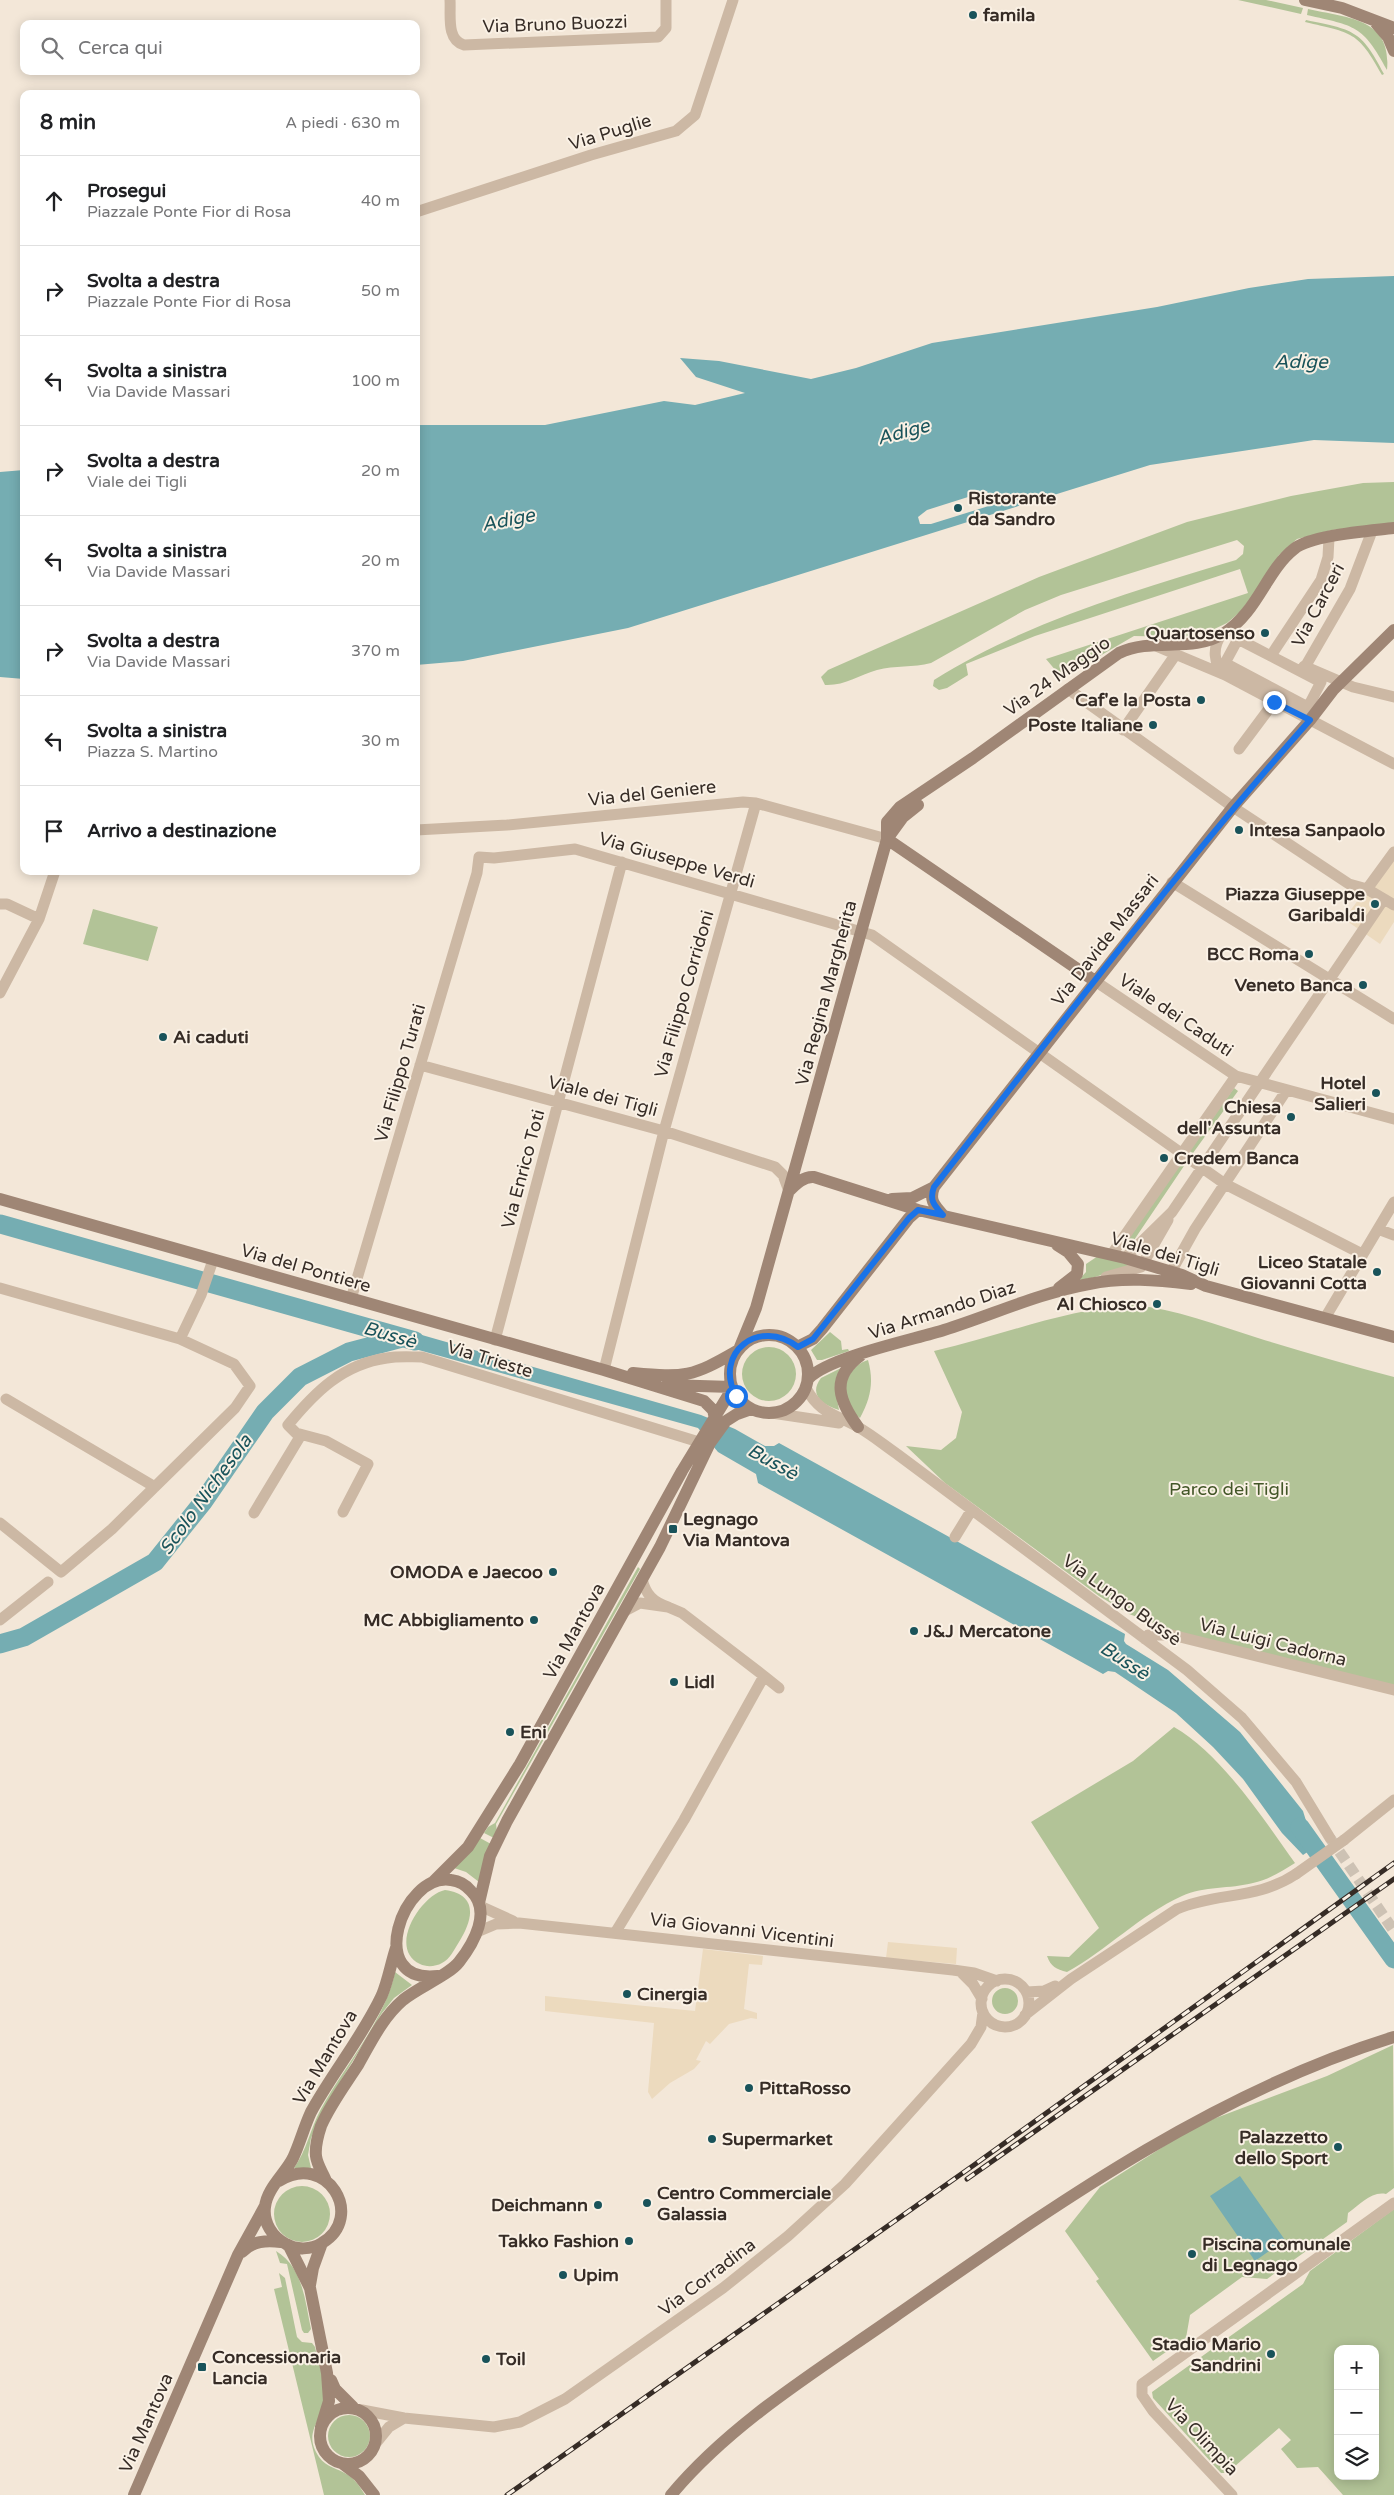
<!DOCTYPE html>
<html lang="it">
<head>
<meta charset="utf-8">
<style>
  body { margin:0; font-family:"Varela Round",sans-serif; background:#f2f2f2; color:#202124 }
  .controls { position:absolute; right:15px; bottom:15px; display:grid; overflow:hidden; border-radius:10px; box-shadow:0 2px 12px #0003 }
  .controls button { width:45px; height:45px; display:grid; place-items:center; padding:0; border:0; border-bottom:1px solid #e0e0e0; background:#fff; color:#202124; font:25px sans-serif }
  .stop { position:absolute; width:15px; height:15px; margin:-11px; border:4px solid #1a73e8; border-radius:50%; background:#fff }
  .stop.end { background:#1a73e8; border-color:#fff; box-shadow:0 1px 5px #0008 }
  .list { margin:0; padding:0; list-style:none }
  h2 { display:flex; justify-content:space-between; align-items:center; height:65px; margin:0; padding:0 20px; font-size:21px }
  h2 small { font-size:16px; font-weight:400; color:#757577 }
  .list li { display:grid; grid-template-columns:32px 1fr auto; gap:15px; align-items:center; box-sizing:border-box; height:90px; padding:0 20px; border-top:1px solid #e0e0e0 }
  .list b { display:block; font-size:19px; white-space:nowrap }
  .list p { margin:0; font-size:16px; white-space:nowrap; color:#757577 }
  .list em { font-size:16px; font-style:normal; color:#757577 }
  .icon { flex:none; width:28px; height:28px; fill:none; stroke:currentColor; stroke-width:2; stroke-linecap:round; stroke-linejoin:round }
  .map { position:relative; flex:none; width:1394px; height:2495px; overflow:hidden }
  .search { position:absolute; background:#fff; box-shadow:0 2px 12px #0003; left:20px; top:20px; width:400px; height:55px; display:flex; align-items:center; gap:12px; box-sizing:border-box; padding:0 18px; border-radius:10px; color:#757577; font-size:19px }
  .panel { position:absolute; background:#fff; box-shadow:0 2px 12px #0003; left:20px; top:90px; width:400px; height:785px; border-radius:10px }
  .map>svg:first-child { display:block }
</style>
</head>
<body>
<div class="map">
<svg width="1394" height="2495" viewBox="0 0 1394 2495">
  <rect width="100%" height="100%" fill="#f3e7d8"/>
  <!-- green -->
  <path fill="#b2c397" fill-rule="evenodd" d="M1238,0h28l37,8 -2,6z
    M1308,9c40,9 84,9 79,61 -24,-45 -32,-44 -80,-55z
    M1306,20c47,10 55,9 78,54l-2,1c-24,-44 -30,-42 -77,-53z
    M1394,482v41l-62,7 -35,9 -18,16 -23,36 -16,21 -13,11 -19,9 -26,5 -48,-1 -72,42 -16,-19 202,-66 -8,-24 -205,67 -69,28 2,11 -21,13 -8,2 -6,-4 1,-6c92,-58 199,-89 302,-120l7,-6 1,-8 -7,-6 -176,55 -36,15 -94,53c-18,5 -36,2 -54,7 -17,5 -33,16 -52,15l-4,-8 7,-7 211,-93 148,-55 104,-26 72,-13z
    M93,909l65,18 -10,34 -65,-17z
    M1234,1088l4,3 -45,62 -4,-2z
    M1183,1160l3,3 -58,86 -6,-1z
    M1098,1256l35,9 -57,18 10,-11v-8z
    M1133,1305c43,4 84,20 125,33 45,14 91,27 136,39v309l-231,-56 -1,-4 -33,-12 -30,-18 -154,-113 -39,-37 35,4 15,-12 6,-26 -28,-61c67,-15 130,-42 199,-46z
    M830,1332l11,9 1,9 6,-1 1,2 -27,9h-5l-6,-10z
    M742 1374a27 27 0 1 1 54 0a27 27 0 1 1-54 0Z
    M868,1360c6,21 3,38 -8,58 -23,-16 -18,-50 8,-58z
    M841,1368l-6,20 4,22c-16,-5 -31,-15 -18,-32z
    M638,1567l2,2 -144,255 1,8 -3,6 -10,-5 4,-6 7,-4z
    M1174,1727c47,27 89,91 121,136 -13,8 -27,17 -42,20 -23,6 -49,3 -71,13 -42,19 -75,54 -115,76 -11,-3 -16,-5 -20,-16l22,1 30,-29 -68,-106 102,-61z
    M480,1838l11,6 -12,38 -13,-10 -12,-4z
    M445,1890c35,5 27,31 14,52 -5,8 -9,17 -17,21 -7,4 -16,4 -22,1 -33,-16 1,-69 25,-74z
    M395,1972l17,13 -18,13 -12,15 -56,92 -15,33 -3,17 3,13h-17c13,-18 16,-39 27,-59 23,-43 64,-88 74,-137z
    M992 2001a13 13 0 1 1 26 0a13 13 0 1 1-26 0Z
    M1393,2045l1,143 -8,6c-15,-3 -26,11 -38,19l-1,9 -80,57 -25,-2 -52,38 -4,23 -33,23 -57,-80 3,-2 -34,-48 35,-44 80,-51 28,-15 119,-45z
    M274 2214a28 28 0 1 1 56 0a28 28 0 1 1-56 0Z
    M1394,2209v286h-51l-25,-28 -21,1 -16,-19 10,-9 -12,-12 -52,45h-6l-68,-75 -1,-6 151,-108 7,-13zM1338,2349h37v127h-37z
    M276,2251c27,16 29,50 35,78l-3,4h-4l-2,-3 -15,-66 -7,-1z
    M279,2273l6,5 12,59 5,5 10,1 3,4c3,15 10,33 10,49 0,23 -24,35 -6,61 8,11 19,11 29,18 8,5 12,12 17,20h-41l-50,-206 8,-2z
    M328 2436a21 21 0 1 1 42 0a21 21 0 1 1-42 0Z"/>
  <!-- plaza -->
  <path fill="#ecdabe" d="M1394,852v70l-14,22 -36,-25z
    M888,1942l69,6 -1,16 -70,-6z
    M703,1949l60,7 -1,9 -13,-1 -5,45 13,4v6l-6,-1 -22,6 -19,20 -4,-3 -10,19 5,1 -7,8 -24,14 -18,16 -4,-7 6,-69 -109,-12v-15l150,15z"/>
  <!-- water -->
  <path fill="#75adb2" d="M1394,276v167l-80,-3 -164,25 -522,163 -165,33 -47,4v-240h129l119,-24 31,4 50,-12 -49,-16 -16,-19 39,3 92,18 45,-11 76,-25 225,-36 92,-19 59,-9z
    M24,470v209l-24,-2v-205z
    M394,1327l307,88 34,14 30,17h9l5,-3 346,191 -1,7 2,3 42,26 72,62 63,79 4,13 14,19 -18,12 -21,-22 -39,-54 -30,-32 -37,-34 -61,-41 -7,-1 -5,3 -345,-191 -2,-9 -38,-22 -20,-24 -308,-86z
    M1240,2176l45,64 -30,21 -45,-65z"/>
  <!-- pier -->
  <path fill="#f3e7d8" d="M987,491l5,14 -61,19h-11l-2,-7 9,-7z"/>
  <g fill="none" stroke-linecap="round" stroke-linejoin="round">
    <!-- river -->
    <path stroke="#75adb2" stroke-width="19" d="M0,1224l415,117
      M0,1644l24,-7 131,-75 48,-60 62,-90 35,-35 49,-25 53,-14
      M1300,1827l94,132"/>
    <!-- street-tunnel -->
    <path stroke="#cdc2b4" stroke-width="11" stroke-dasharray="11 5.5" stroke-linecap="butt" d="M1330,1838l64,93"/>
    <!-- street -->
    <path stroke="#ccb8a4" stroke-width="11" d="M450,0c1,15 -4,40 14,45l194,-8 8,-9v-28
      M416,212l175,-57 85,-24 19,-16 38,-115
      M1222,634c-10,13 -9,30 3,41
      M1238,639l83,43 -13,25 -83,-44z
      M1156,646l69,29 169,89
      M1274,651l47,-71 7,-23 1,-19
      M1304,666l49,21 41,10
      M1305,667l45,-78 22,-58
      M1068,689l165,118 116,77 18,5 27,16
      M1123,730l53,-76
      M1239,749l35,-47
      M416,830l91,-5 236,-23 13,1 131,36
      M1172,882l222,137
      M1367,889l27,-37
      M0,904h7l32,15
      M1095,981l141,95 158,43
      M0,993l39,-74 16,-48
      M420,1065l244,66 111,36 8,8 6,16
      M1378,1229l16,6
      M1112,1254l124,-178
      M1125,1258l47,-46 212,-313
      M1171,1272l24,-43 91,-138
      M1106,1277l35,-10 27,-47
      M0,1288l180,51 21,-44 12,-35
      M351,1299l126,-426 2,-16 15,1 81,-9 297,86 353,249 137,70
      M1325,1318l69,-116
      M495,1340l127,-478
      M604,1370l60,-239 92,-328
      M806,1388c13,25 29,26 52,39 14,8 26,18 39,27l290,216 55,48 54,64 34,56
      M6,1399l149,88
      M772,1413l67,10
      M343,1512l25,-48 -42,-23 -30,-8 -8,-8c27,-33 55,-61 99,-67 11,-2 23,-1 35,-1l277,85
      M254,1513l47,-78
      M0,1523l61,49 51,-43 123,-121 15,-22 -16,-22 -54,-25
      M955,1537l16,-26
      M625,1611l15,-8 28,4c-15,-5 -22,-12 -26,-28
      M0,1620l48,-38
      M1145,1639l3,-4h24l222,55
      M764,1676l15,12
      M1344,1840l50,-40
      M480,1906l33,15
      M477,1932l19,-8 23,-1 434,47 21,3 23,8
      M615,1933l69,-113 80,-144 -82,-63 -14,-6
      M960,1971l13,13 9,15
      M981 2003a24 24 0 1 1 48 0a24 24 0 1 1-48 0Z
      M1027,1992l17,-1 11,-5
      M1025,2015l46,-36 106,-70c41,-17 80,-9 119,-35
      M362,2410l42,8 90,9 26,-5 45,-23 158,-111 65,-52 57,-52 126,-140 10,-17 2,-15
      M376,2443l13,-16 15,-9
      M1232,2495l-79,-84 -11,-16v-11l252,-181"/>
    <!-- secondary -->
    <path stroke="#9f8675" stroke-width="12" d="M1305,0l37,8 52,20
      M1376,23l12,14 6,14
      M887,839l208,142
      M887,839l16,-22 15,-12
      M789,1191c7,-7 15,-15 25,-14l104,33 207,48 57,17 24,11 188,51
      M0,1199l604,171 100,31 9,9 2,8
      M892,1199l20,-1 22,-11
      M943,1215c-9,-10 -14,-15 -9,-28l299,-380 77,-87 23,-30 61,-60
      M1057,1245l11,7 10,12 -1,10 -18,14
      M730 1374a39 39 0 1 1 78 0a39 39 0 1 1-78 0Z
      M740,1347l16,-39 131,-469v-17l13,-15 73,-49 146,-105c33,-16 73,0 104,-19 35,-22 43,-63 71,-85 17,-14 76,-18 100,-21
      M797,1347l16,-8 9,-10 87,-111 9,-8
      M633,1373c52,5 59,4 104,-22
      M809,1378c21,-21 103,-38 135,-48 48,-15 95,-37 145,-46 34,-7 68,-4 102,0
      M667,1385l65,2
      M858,1427c-19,-26 -28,-49 2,-71
      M434,1881l34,-34 52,-83 162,-293 50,-82
      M479,1903l11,-47 17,-35 153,-274 50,-104 16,-22 11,-7 14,-5
      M279,2181c48,-30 87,36 43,62 -11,7 -26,7 -36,1 -14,-7 -23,-22 -21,-37 2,-19 20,-33 28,-49 7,-15 11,-31 18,-46 22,-40 52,-76 71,-117 6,-14 9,-32 14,-47
      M326,2181c-3,-8 -9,-16 -10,-25 -1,-9 2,-21 5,-30 9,-21 24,-41 37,-61 13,-23 25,-48 45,-65 16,-13 46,-25 56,-38 15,-19 33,-51 12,-71 -5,-6 -12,-10 -20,-11 -49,-8 -87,105 -13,96
      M289,2246l21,42 17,85 2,28 -8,26
      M242,2252c11,-11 24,-12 39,-10
      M310,2285l3,-17 9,-25
      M331,2380l4,9 18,18
      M320 2436a28 28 0 1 1 56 0a28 28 0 1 1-56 0Z
      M343,2464l16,12 15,19
      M134,2495l104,-240 27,-49
      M671,2495c61,-73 146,-124 223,-178 157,-109 315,-223 500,-280"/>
    <defs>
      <path id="rail" d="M967,2179l427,-300
        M507,2495l467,-330 420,-302"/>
    </defs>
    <!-- rail casing -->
    <use href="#rail" stroke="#362c26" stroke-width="5"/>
    <!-- rail -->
    <use href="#rail" stroke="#faf1e5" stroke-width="3" stroke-dasharray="9" stroke-linecap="butt"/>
    <!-- street-bridge -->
    <path stroke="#ccb8a4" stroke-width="11" d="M1296,1874l48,-34"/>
  </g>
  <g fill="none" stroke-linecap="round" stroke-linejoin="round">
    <!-- route -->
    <path stroke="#1a73e8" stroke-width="6" d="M736,1396c-23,-43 23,-79 62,-49l15,-8 96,-121 9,-8 25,5c-9,-10 -14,-15 -9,-28 123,-158 243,-317 376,-467l-36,-18"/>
  </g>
  <!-- markers -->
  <g fill="#19535a" stroke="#faf1e5" stroke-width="2">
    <circle cx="973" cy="15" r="5"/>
    <circle cx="958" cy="508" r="5"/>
    <circle cx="1265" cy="633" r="5"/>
    <circle cx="1201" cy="700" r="5"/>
    <circle cx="1153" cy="725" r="5"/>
    <circle cx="1239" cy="830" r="5"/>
    <circle cx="1375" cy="904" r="5"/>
    <circle cx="1309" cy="954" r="5"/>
    <circle cx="1363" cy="985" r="5"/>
    <circle cx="163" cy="1037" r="5"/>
    <circle cx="1376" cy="1093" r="5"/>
    <circle cx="1291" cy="1117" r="5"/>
    <circle cx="1164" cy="1158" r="5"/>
    <circle cx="1377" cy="1272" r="5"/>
    <circle cx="1157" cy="1304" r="5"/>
    <rect x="668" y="1524" width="10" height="10" rx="2.5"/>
    <circle cx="553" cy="1572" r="5"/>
    <circle cx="534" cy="1620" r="5"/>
    <circle cx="914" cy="1631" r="5"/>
    <circle cx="674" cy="1682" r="5"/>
    <circle cx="510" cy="1732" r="5"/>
    <circle cx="627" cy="1994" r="5"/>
    <circle cx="749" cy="2088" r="5"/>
    <circle cx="712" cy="2139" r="5"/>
    <circle cx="1338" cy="2147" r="5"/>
    <circle cx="647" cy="2203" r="5"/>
    <circle cx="598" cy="2205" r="5"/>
    <circle cx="629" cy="2241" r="5"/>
    <circle cx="1192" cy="2254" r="5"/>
    <circle cx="563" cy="2275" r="5"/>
    <circle cx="1271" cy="2354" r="5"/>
    <circle cx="486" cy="2359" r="5"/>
    <rect x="197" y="2362" width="10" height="10" rx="2.5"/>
  </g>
  <g text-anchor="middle" stroke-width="4" stroke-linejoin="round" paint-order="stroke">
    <!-- poi labels -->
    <g font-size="18" font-weight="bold" fill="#362c26" stroke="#faf1e5" text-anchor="start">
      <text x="983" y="21">famila</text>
      <text x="968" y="504">Ristorante<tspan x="968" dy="21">da Sandro</tspan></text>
      <text x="1255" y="639" text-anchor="end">Quartosenso</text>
      <text x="1191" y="706" text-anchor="end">Caf'e la Posta</text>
      <text x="1143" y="731" text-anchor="end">Poste Italiane</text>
      <text x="1249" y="836">Intesa Sanpaolo</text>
      <text x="1365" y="900" text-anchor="end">Piazza Giuseppe<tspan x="1365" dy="21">Garibaldi</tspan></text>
      <text x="1299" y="960" text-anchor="end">BCC Roma</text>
      <text x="1353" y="991" text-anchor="end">Veneto Banca</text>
      <text x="173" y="1043">Ai caduti</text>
      <text x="1366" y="1089" text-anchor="end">Hotel<tspan x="1366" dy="21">Salieri</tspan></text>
      <text x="1281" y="1113" text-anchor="end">Chiesa<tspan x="1281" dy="21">dell'Assunta</tspan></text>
      <text x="1174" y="1164">Credem Banca</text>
      <text x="1367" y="1268" text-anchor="end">Liceo Statale<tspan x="1367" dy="21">Giovanni Cotta</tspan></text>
      <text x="1147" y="1310" text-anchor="end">Al Chiosco</text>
      <text x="683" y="1525">Legnago<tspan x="683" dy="21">Via Mantova</tspan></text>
      <text x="543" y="1578" text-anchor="end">OMODA e Jaecoo</text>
      <text x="524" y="1626" text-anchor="end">MC Abbigliamento</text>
      <text x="924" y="1637">J&amp;J Mercatone</text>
      <text x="684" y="1688">Lidl</text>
      <text x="520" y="1738">Eni</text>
      <text x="637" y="2000">Cinergia</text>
      <text x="759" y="2094">PittaRosso</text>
      <text x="1328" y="2143" text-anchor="end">Palazzetto<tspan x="1328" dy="21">dello Sport</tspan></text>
      <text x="722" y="2145">Supermarket</text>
      <text x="657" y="2199">Centro Commerciale<tspan x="657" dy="21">Galassia</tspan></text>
      <text x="588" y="2211" text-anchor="end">Deichmann</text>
      <text x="619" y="2247" text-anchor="end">Takko Fashion</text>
      <text x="1202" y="2250">Piscina comunale<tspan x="1202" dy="21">di Legnago</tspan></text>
      <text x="573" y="2281">Upim</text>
      <text x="1261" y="2350" text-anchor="end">Stadio Mario<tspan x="1261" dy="21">Sandrini</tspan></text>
      <text x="212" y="2363">Concessionaria<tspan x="212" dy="21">Lancia</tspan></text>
      <text x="496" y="2365">Toil</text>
    </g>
    <!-- street labels -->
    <g font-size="18" fill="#362c26" stroke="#faf1e5">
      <text transform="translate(555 24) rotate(-2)" y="6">Via Bruno Buozzi</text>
      <text transform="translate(610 132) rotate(-17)" y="6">Via Puglie</text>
      <text transform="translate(1318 605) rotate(-62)" y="6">Via Carceri</text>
      <text transform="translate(1057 676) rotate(-35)" y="6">Via 24 Maggio</text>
      <text transform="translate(652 793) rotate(-6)" y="6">Via del Geniere</text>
      <text transform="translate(677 860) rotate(16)" y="6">Via Giuseppe Verdi</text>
      <text transform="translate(1105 940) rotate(-52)" y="6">Via Davide Massari</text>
      <text transform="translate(826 993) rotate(-75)" y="6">Via Regina Margherita</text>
      <text transform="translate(684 994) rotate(-74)" y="6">Via Filippo Corridoni</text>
      <text transform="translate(1176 1015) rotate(34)" y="6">Viale dei Caduti</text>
      <text transform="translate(400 1073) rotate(-74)" y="6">Via Filippo Turati</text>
      <text transform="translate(603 1096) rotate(15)" y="6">Viale dei Tigli</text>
      <text transform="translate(523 1169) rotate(-75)" y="6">Via Enrico Toti</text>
      <text transform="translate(1165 1254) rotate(17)" y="6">Viale dei Tigli</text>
      <text transform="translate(306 1268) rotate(16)" y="6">Via del Pontiere</text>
      <text transform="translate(942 1310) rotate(-18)" y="6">Via Armando Diaz</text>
      <text transform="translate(490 1359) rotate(17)" y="6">Via Trieste</text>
      <text transform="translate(1122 1600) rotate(36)" y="6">Via Lungo Bussè</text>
      <text transform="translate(574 1631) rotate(-61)" y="6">Via Mantova</text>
      <text transform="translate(1273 1642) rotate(14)" y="6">Via Luigi Cadorna</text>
      <text transform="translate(742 1930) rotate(7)" y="6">Via Giovanni Vicentini</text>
      <text transform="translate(325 2057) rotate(-59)" y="6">Via Mantova</text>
      <text transform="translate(707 2277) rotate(-37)" y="6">Via Corradina</text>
      <text transform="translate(146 2423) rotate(-66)" y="6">Via Mantova</text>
      <text transform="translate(1202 2437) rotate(47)" y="6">Via Olimpia</text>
    </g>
    <!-- park labels -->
    <g font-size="18" fill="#435628" stroke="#faf1e5">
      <text x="1229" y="1495">Parco dei Tigli</text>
    </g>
    <!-- water labels -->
    <g font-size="19" font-style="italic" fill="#19535a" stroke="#faf1e5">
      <text x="1301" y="368">Adige</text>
      <text transform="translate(903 431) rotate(-15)" y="7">Adige</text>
      <text transform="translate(508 519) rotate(-11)" y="7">Adige</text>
      <text transform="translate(390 1334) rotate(16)" y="7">Bussè</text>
      <text transform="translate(773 1461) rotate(29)" y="7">Bussè</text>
      <text transform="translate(205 1494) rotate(-54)" y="7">Scolo Nichesola</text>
      <text transform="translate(1125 1660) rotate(33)" y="7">Bussè</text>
    </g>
  </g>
</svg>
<div class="controls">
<button>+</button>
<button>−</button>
<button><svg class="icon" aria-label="layers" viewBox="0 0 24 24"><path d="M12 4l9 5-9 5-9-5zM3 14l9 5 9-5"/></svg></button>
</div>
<div class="stop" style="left:736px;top:1396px"></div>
<div class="stop end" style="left:1274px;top:702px"></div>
<div class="search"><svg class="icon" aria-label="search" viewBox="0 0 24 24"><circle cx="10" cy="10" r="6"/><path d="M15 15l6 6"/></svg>Cerca qui</div>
<section class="panel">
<h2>8 min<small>A piedi · 630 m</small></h2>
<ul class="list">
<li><svg class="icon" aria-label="ahead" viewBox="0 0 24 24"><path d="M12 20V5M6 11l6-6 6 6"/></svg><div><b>Prosegui</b><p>Piazzale Ponte Fior di Rosa</p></div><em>40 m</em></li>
<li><svg class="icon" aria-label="right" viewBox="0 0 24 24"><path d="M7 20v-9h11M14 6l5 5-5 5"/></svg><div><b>Svolta a destra</b><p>Piazzale Ponte Fior di Rosa</p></div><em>50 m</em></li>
<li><svg class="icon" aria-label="left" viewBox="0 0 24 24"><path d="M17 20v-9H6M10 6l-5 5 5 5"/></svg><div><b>Svolta a sinistra</b><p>Via Davide Massari</p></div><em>100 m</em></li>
<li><svg class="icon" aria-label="right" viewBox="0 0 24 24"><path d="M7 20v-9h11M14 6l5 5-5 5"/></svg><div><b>Svolta a destra</b><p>Viale dei Tigli</p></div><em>20 m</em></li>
<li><svg class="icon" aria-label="left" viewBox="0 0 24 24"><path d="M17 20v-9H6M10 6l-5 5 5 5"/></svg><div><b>Svolta a sinistra</b><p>Via Davide Massari</p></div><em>20 m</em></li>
<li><svg class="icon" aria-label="right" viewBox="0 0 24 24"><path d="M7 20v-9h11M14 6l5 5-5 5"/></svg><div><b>Svolta a destra</b><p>Via Davide Massari</p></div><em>370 m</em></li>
<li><svg class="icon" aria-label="left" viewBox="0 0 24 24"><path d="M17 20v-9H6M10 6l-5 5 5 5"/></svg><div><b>Svolta a sinistra</b><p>Piazza S. Martino</p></div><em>30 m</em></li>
<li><svg class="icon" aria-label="arrive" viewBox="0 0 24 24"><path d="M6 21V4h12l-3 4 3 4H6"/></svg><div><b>Arrivo a destinazione</b></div></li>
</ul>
</section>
</div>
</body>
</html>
